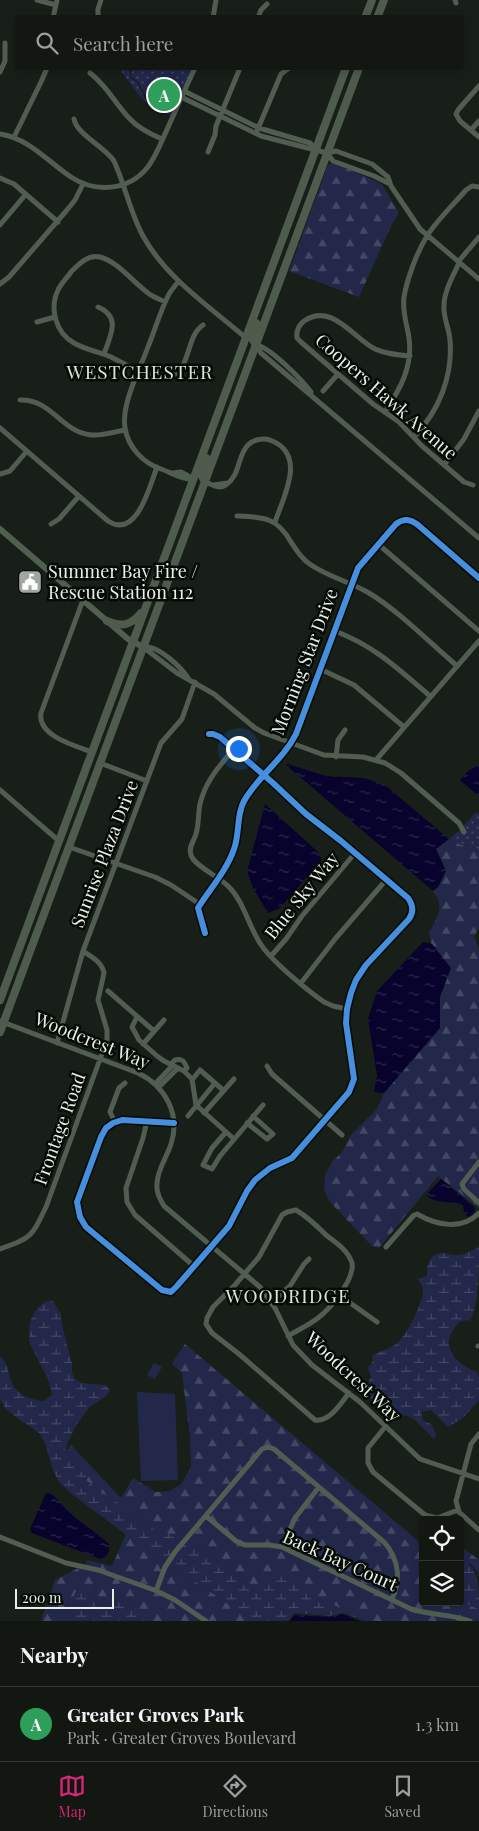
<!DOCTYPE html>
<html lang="en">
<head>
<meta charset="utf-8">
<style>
  body { margin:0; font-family:"Playfair Display",serif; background:#1b201b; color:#f1f3f6 }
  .controls { position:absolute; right:15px; bottom:15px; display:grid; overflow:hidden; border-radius:5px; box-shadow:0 2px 8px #0003 }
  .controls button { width:45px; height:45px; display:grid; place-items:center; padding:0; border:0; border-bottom:1px solid #313632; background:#121712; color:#f1f3f6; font:25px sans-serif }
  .scale { position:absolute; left:15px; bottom:12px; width:99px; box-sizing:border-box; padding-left:5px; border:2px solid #e8f0e7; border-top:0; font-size:14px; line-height:18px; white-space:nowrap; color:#e8f0e7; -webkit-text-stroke:4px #050a05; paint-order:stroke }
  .you { position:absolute; left:238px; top:748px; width:18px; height:18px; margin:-12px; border:4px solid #fff; border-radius:50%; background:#1a73e8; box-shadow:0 0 0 8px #1a73e833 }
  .badge { display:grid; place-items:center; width:32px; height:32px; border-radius:50%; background:#db2777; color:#fff; font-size:16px; font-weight:700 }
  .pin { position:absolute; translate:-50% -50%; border:2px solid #fff; box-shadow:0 1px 5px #0006 }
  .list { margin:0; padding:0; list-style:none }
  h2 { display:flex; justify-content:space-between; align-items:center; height:65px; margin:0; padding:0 20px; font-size:21px }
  h2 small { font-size:16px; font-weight:400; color:#9c9f9f }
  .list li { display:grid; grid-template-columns:32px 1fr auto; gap:15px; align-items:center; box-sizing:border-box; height:75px; padding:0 20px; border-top:1px solid #313632 }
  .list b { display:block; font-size:19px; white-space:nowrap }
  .list p { margin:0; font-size:16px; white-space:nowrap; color:#9c9f9f }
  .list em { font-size:16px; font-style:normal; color:#9c9f9f }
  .icon { flex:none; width:28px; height:28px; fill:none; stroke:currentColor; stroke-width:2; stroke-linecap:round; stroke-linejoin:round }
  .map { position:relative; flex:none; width:479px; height:1621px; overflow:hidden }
  .search { position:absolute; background:#121712; box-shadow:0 2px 8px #0003; left:15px; right:15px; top:15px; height:55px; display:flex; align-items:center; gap:12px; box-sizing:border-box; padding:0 18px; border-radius:5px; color:#9c9f9f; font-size:19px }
  .sheet { height:140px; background:#121712 }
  nav { display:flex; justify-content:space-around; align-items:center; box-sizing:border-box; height:70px; border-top:1px solid #313632; background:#121712; font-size:14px; color:#9c9f9f }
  nav a { display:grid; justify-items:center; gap:2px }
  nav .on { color:#db2777 }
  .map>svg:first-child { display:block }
</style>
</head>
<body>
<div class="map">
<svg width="479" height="1621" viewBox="0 0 479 1621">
  <defs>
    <pattern id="grass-dots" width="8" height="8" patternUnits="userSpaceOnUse" patternTransform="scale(1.25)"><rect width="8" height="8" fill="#23284b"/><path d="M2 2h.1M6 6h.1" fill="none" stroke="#434865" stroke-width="1.8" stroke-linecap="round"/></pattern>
    <pattern id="forest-firs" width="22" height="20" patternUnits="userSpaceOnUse" patternTransform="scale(1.25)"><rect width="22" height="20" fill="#23284b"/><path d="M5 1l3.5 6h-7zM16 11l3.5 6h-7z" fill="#434865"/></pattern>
    <pattern id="wetland-marsh" width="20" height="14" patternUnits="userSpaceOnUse" patternTransform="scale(1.25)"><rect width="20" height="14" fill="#23284b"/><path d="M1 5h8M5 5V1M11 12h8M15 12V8" fill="none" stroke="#434865"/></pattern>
    <pattern id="water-ripples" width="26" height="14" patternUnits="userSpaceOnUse" patternTransform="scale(1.25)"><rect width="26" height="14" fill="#08032d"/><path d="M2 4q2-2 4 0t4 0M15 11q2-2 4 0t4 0" fill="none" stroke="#2c284b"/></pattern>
  </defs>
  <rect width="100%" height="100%" fill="#181f18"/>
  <!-- grass -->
  <path fill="url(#grass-dots)" d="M119,68h6l5,3v6l7,6 11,21 -7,-6z
    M128,68h63l3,1 -22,48 -22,-14 -12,-21 -7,-6 1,-6z
    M476,812l3,2v37l-7,-5 -11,-1 -12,-6 11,-9z"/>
  <!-- forest -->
  <path fill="url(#forest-firs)" d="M335,163l47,21 17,29 -8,13 -32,71 -70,-26 39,-106z
    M449,839l12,6 11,1 7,5v76l-5,10 5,12v259l-41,-32 -59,72 -7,-2 -43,-45 -5,-12 1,-14 7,-13 11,-11 7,-15 27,-27 7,-16 56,-65v-31l11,-29 -19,-22 -3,-14c8,-14 17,-26 4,-41l5,-4 8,-16 -10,-22z
    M185,1344l238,201v57h37l19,7v12h-115l-28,-15 -70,-20 -6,7 -6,-1 -37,-31 -39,-25 -19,-4 -21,-12 -51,-39v-6l-6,-4 -16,-19 6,-7 50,53 12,-20 23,14 14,-1 11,-7 10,-17 -1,-30 -8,-64 -10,-9z
    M126,1534l23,18 6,2 82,56 9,11h-99c-8,-13 -16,-22 -32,-19 -6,1 -9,3 -16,1l-9,-13 -13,-2 -6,17v16h-30l14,-41 31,-16 1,-4 25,6z
    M460,1546l19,14v14l-6,-8 -13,-10z"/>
  <!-- wetland -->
  <path fill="url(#wetland-marsh)" d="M479,1247c0,23 0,58 -9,74l-3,-1 -8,2c-3,4 -7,9 -9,14 -6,18 13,31 27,36l2,6v22l-16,18 -15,9 -17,-17 -10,2 2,8 9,5 4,9 -2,5 -20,-20 -9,-4 -6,2c-18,-10 -40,-16 -28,-41l-3,-8 5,-7 -1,-5c8,-5 18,-7 25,-13 10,-8 24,-37 26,-50 1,-5 -2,-10 -6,-14l10,-3c-1,-11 3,-24 17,-23 6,1 10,3 16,2 6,-1 13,-5 19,-8z
    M47,1301h6l8,13 1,11 10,39v9l2,5 7,5 24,2 5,5c-3,9 -13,10 -20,17 -10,11 -22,30 -25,45l16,19 6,4v6l51,39 21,12 19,4 39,25 37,31 6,1 6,-7 2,-5 10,-5 86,45 -20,-8 -15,3 -35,-3 -6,8h-42l-9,-11 -82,-56 -6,-2 -77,-58 -13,-12 -7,-14 -6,-23 -5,-10 -11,-9 -8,-4 -17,-14 -5,-9v-43c9,8 8,19 13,29 6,11 20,15 31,16l8,-6 -4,-16 -18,-35c-3,-17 1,-35 17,-43z
    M460,1556c19,12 19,30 19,53l-19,-7z
    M82,1585h4l13,18c7,2 10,0 16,-2 15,-3 25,8 32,20h-76c-4,-10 2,-30 11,-36z"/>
  <!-- pitch -->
  <path fill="#23284b" d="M154,1363l8,4 -7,12 -8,-4z
    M137,1392l38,2 3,86 -37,1z"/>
  <!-- water -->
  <path fill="url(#water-ripples)" d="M288,764l38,12 38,2 21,7 64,54 -13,10 10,22 -8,16 -5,4 -147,-126z
    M479,765v28l-3,1 -16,-14 8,-9z
    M265,804l52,47 5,9 -43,49 -11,4 -15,-25 -6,-17z
    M423,942l9,2 19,24 -11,29v31l-56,65 -10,-1 3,-16 -9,-57 9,-28z
    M441,1179l33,28 1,2c-1,4 -3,6 -7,8l-4,-4 -1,-8c-11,-5 -22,0 -35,-8l-1,-3z
    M46,1493c8,0 12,8 18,14 13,14 31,24 45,37 1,8 -1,13 -9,15l-68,-26 -2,-4z
    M343,1614l16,7h-69l4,-6 35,2z"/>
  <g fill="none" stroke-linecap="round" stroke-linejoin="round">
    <!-- minor -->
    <path stroke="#525d51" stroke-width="5" d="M37,0l19,5
      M455,0l1,3
      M53,18l4,-18
      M98,18v-9l3,-9
      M213,18l3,-18
      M258,18l3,-8 6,-6
      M0,72l5,-11v-18
      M90,73c17,13 25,30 39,45 9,10 21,16 33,21
      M479,86l-21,24 -2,4 4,7 19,16
      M184,91l75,37 51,15 6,6
      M181,97l80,39 66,17
      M74,119c3,16 30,27 40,42 11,24 16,51 29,75 23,42 67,71 103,102
      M471,130l8,-9
      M257,131l24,-57 8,-6
      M0,134c30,5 47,27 71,43 24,16 57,14 76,-9 8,-10 13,-23 18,-34 10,-22 20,-45 30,-66
      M14,137l27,-55 6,-14
      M208,152l7,-17 1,-9 24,-58
      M327,153l6,8 41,15 16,8
      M328,153l8,-2 36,13 16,13 3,9 29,43 59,50
      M0,178l14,6 44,38
      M0,225l26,-31
      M458,262l21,-25
      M179,281c-4,5 -9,10 -11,15 -8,16 -13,34 -20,51 -8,22 -27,57 -23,81 3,19 18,35 36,41 9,3 24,12 33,10
      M0,284l9,-7 58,-67 8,-10 8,-16
      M165,302c-6,-3 -12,-5 -17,-9 -14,-10 -31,-32 -48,-36 -12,-3 -21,7 -29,15 -4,6 -10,11 -13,18 -9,19 -2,43 16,53 12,7 26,9 39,15 14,7 40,23 56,19 23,-7 16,-40 34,-52
      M98,307c24,10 12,29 6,47
      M37,322l18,-5
      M256,345c13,1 47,36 55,47
      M256,346l5,7 218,185
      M410,356c-12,-1 -24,-2 -35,-7 -22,-11 -43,-47 -71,-28 -6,5 -8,10 -7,17l5,5 71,61 26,18 23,24 42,36 9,3
      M323,391l15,-17
      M20,400c32,-1 41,32 71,35 11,1 23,-3 34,-5
      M385,412c15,-23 28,-45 24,-74 -2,-14 -7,-26 -5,-41 3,-18 13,-45 23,-61 10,-16 26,-31 39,-46l6,-4 7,1
      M0,428l108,93c29,19 42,-36 49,-54
      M414,437c25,-26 39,-61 36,-97 -1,-12 -7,-23 -6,-34 0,-15 9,-30 15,-43
      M444,465l20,-26 15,-28
      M173,473l8,-1 13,7
      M0,474l10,-3 17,-20
      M205,482c7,2 14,8 21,3 15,-11 11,-29 22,-40 6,-6 15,-7 22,-5 38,14 13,58 5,82
      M213,485l15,-2
      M237,516c26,1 40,1 54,26 6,9 11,17 20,23 18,12 39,17 58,28 31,19 60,49 88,73
      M51,524l8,-5 20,-23
      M378,544l101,87
      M83,600l-42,113c-4,23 35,33 51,39
      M335,631c41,16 62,37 95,65
      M143,647l34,26 37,21 41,34 9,5 60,22 39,2 22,6 16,10 58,50 5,9
      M143,647c14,-3 38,20 45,31
      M320,669l34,16 50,42
      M234,749c-15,17 -29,33 -34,55 -2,10 -1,20 -4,30 -2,7 -8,13 -5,21 3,11 29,22 38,32 15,15 19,38 31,56 10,17 47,47 64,59l9,4 14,3
      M336,757l2,-17 7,-10
      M376,760l103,-119
      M100,763l47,18
      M0,790l59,51
      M69,847l86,30 16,8 30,20
      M205,933l-7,-25c12,-19 29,-38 36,-59 6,-16 2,-33 10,-48 14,-25 39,-41 52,-67l62,-166 38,-44c8,-6 14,-5 22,1l61,53
      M271,956l15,-17 16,-23 53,-63
      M301,983l34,-44 51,-59
      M108,991l46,40
      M137,1017l-5,10 7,13 18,16 7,5 20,10 8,8 4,26 38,34
      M0,1021l138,52c27,13 43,41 33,71 -4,13 -14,26 -14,40 -1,8 3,15 7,22l96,81 15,21 18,37 19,20 48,37 60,57 59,20
      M57,1043l26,-92 78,-208 21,-24 13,-37
      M143,1044l21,-24
      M171,1064l4,-4c7,-2 9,1 12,8l-3,3
      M267,1066l5,8 70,61
      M192,1080l8,-10 23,20
      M155,1084l18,-19
      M159,1087l19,-19
      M204,1113l30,-34
      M188,1116l27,-33
      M147,1121l-4,17 -17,50 1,14 8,13 60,52
      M115,1122l-5,-10 9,-24 6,-5
      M174,1123l-52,-3 -9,3 -7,5 -5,9 -24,65 3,15 6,10 76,63 9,2 6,-6 52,-60 18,-35 8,-11 15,-12 22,-10 57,-66 5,-13 -8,-56 1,-14 4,-16 5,-13 10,-15 43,-46c5,-7 4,-14 -1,-21l-67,-57 -35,-27 -33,-31 -53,-46 -7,-3h-4
      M247,1123l20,16 6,-5 -20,-18
      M226,1132l-14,16 -9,17 9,4 8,-13 43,-51
      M479,1162l-17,22 2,5 15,14
      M386,1247l28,-32 3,-1c19,11 45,17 62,-1
      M0,1249c32,-12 31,-11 46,-42l61,-167v-10l-9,-30 6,-27c-2,-11 -12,-16 -21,-22
      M339,1295l38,27
      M271,1302l19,-16 14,-22 5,-5
      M288,1336c10,-6 21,-11 30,-18 12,-9 37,-39 34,-55 -4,-13 -16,-20 -26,-28 -9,-9 -18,-18 -30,-25l-9,2 -5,3 -23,42 -25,29 -21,21 -6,11 -1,6 6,9 27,21 76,66c15,2 26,-17 34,-27
      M478,1346h1
      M385,1427l-17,21v15l5,9 52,43 12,3 21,-8
      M479,1434l-8,10 -15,57 3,11 20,18
      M206,1516l30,25 9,4h24l13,2 129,62c19,6 40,5 59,12
      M0,1537l66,26 32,7 59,21 18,9 31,21
      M282,1547l13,-29 24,-31
      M156,1591l9,-24 10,-15 87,-103 6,-2 6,2 111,94c14,17 16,37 7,56"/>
    <!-- major -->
    <path stroke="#515f4f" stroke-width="6" d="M0,529l128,110 15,8"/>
    <!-- highway -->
    <path stroke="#4e5b4d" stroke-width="8" d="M365,18l7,-18
      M377,18l7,-18
      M256,345l-3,-5 3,-17
      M205,482l-3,-6 4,-18
      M107,621c15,6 23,5 34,-8
      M0,1000l346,-932
      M0,1032l359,-964"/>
    <defs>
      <path id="cycleway" d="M205,933l-7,-25c12,-19 29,-38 36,-59 6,-16 2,-33 10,-48 14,-25 39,-41 52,-67l62,-166 38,-44c8,-6 14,-5 22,1l61,53
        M174,1123l-52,-3 -9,3 -7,5 -5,9 -24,65 3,15 6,10 76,63 9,2 6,-6 52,-60 18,-35 8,-11 15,-12 22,-10 57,-66 5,-13 -8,-56 1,-14 4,-16 5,-13 10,-15 43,-46c5,-7 4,-14 -1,-21l-67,-57 -35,-27 -33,-31 -53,-46 -7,-3h-4"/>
    </defs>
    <!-- cycleway casing -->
    <use href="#cycleway" stroke="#050a05" stroke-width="9"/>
    <!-- cycleway -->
    <use href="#cycleway" stroke="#468fdf" stroke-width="6"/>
  </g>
  <!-- icons -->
  <defs>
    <symbol id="civic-square" viewBox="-11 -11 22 22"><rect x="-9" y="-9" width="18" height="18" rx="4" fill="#9fa79f" stroke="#050a05"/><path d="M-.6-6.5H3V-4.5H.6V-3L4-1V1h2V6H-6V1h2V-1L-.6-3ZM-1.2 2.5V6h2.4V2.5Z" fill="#fff"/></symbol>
  </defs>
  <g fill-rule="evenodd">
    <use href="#civic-square" x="16" y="568" width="28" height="28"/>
  </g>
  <g text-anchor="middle" stroke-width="5" stroke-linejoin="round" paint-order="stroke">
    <!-- street labels -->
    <g font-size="18" fill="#e8f0e7" stroke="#050a05">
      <text transform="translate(386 397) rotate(41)" y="6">Coopers Hawk Avenue</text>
      <text transform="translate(305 662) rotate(-69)" y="6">Morning Star Drive</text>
      <text transform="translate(105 854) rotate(-69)" y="6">Sunrise Plaza Drive</text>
      <text transform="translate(302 896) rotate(-51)" y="6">Blue Sky Way</text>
      <text transform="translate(92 1041) rotate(22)" y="6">Woodcrest Way</text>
      <text transform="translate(60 1129) rotate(-70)" y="6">Frontage Road</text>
      <text transform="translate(353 1377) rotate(43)" y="6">Woodcrest Way</text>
      <text transform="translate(340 1561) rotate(24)" y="6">Back Bay Court</text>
    </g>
    <!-- poi labels -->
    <g font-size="18" fill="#e8f0e7" stroke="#050a05" text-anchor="start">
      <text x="48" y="578">Summer Bay Fire /<tspan x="48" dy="21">Rescue Station 112</tspan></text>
    </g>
    <!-- neighbourhood labels -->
    <g font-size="19" letter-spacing="1" fill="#d6e7d5" stroke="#050a05">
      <text x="140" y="379">WESTCHESTER</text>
      <text x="288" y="1303">WOODRIDGE</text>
    </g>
  </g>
</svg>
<div class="controls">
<button><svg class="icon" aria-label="locate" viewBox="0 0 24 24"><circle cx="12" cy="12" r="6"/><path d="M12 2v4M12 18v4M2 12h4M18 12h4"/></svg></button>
<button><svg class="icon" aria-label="layers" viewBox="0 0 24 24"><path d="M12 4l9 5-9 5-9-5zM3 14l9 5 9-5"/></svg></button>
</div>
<div class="scale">200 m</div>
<div class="you"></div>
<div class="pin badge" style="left:164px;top:95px;background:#2e9e5b">A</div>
<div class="search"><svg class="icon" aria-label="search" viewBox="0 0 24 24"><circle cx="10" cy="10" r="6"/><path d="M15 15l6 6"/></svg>Search here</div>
</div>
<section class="sheet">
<h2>Nearby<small></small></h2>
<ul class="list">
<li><span class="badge" style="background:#2e9e5b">A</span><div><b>Greater Groves Park</b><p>Park · Greater Groves Boulevard</p></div><em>1.3 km</em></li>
</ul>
</section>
<nav>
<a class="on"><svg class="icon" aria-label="map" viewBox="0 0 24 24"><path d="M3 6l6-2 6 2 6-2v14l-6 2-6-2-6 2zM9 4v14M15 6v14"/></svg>Map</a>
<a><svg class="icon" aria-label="directions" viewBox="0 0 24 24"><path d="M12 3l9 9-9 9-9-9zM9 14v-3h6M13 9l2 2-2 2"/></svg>Directions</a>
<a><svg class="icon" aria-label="saved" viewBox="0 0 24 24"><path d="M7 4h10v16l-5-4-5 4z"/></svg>Saved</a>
</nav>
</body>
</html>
